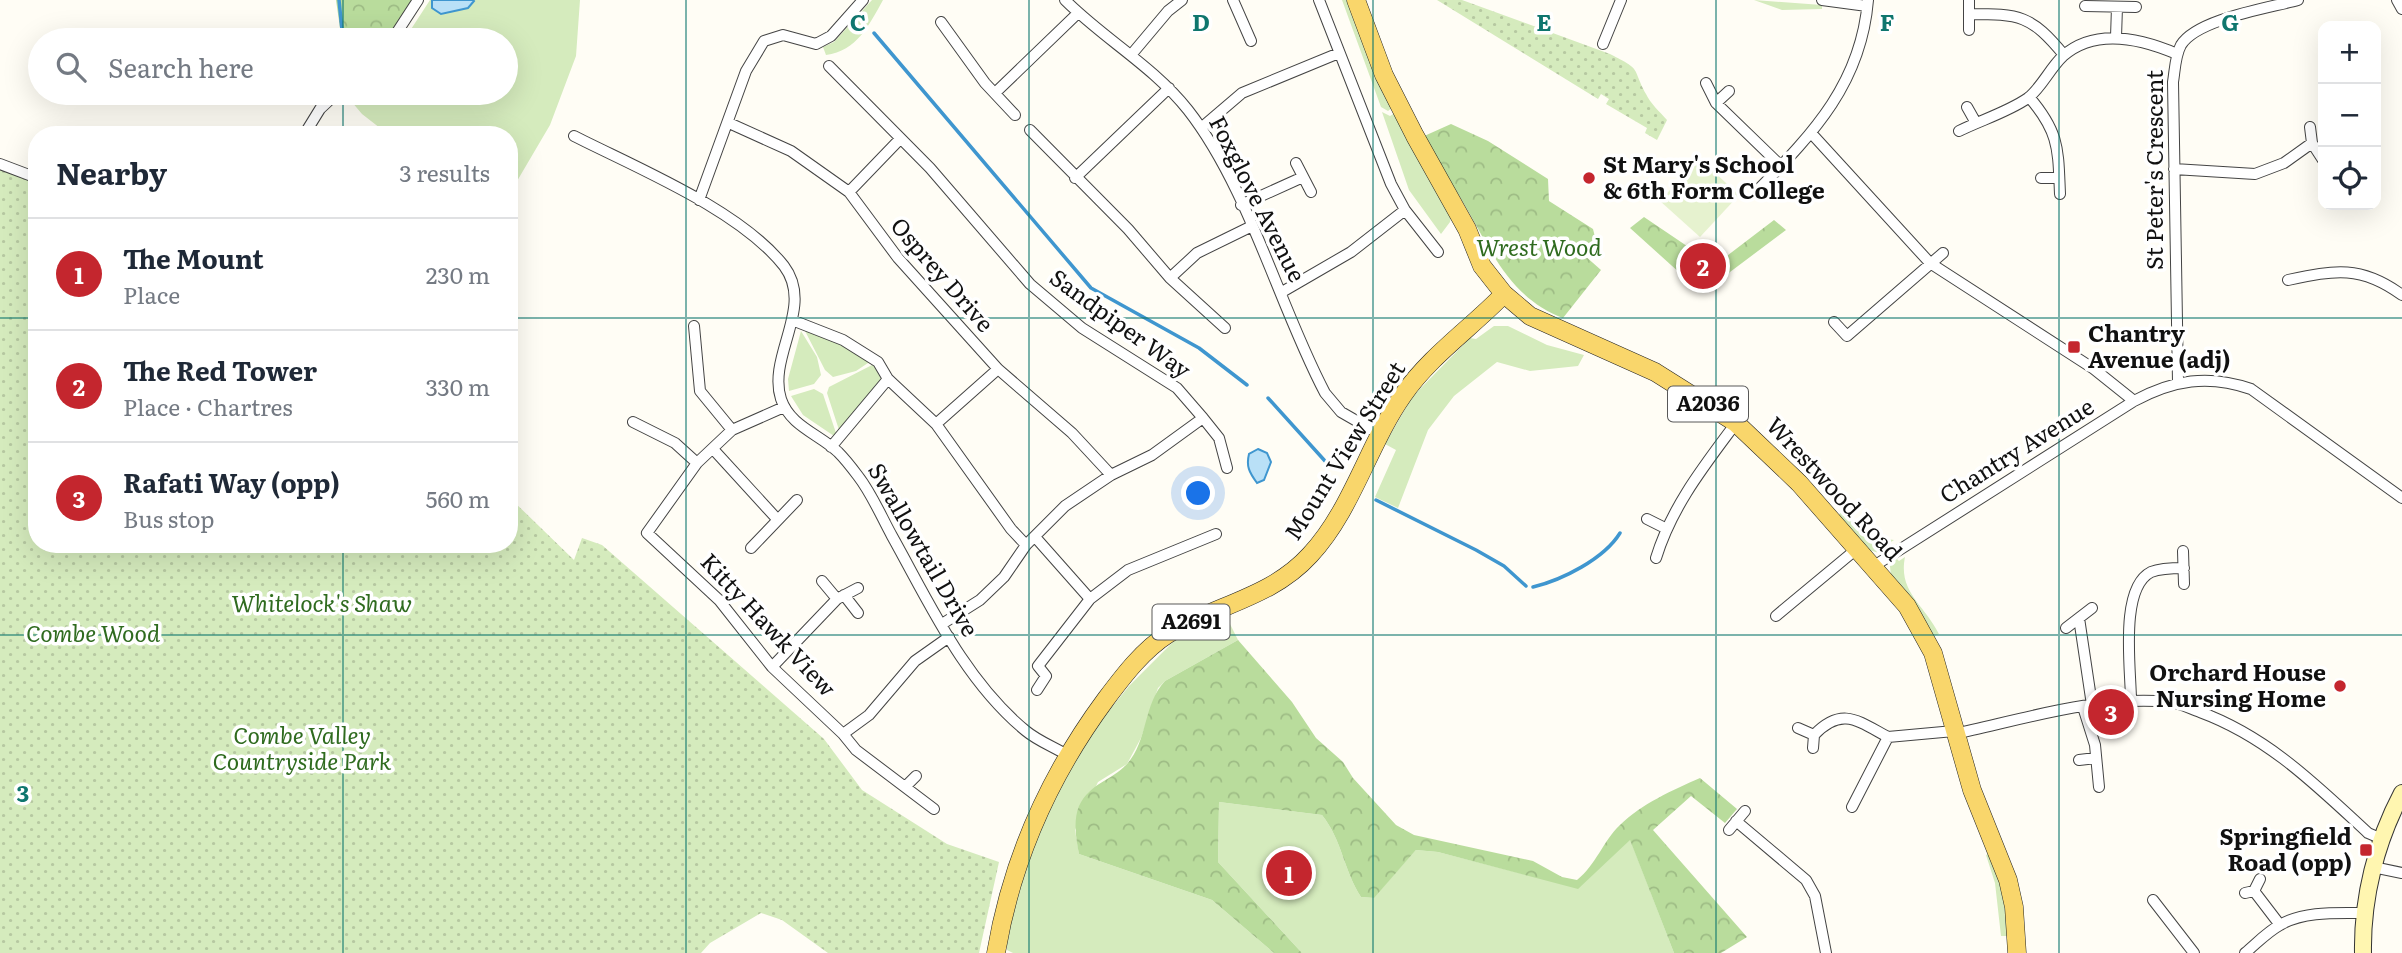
<!DOCTYPE html>
<html lang="en">
<head>
<meta charset="utf-8">
<style>
  body { margin:0; font-family:Literata,serif; background:#f2f2f3; color:#1f2937 }
  .controls { position:absolute; right:21px; top:21px; display:grid; overflow:hidden; border-radius:14px; box-shadow:0 7px 28px #0002 }
  .controls button { width:63px; height:63px; display:grid; place-items:center; padding:0; border:0; border-bottom:2px solid #e0e1e3; background:#fff; color:#1f2937; font:35px sans-serif }
  .you { position:absolute; left:1199px; top:494px; width:24px; height:24px; margin:-18px; border:5px solid #fff; border-radius:50%; background:#1a73e8; box-shadow:0 0 0 10px #1a73e833 }
  .badge { display:grid; place-items:center; width:46px; height:46px; border-radius:50%; background:#c4262e; color:#fff; font-size:23px; font-weight:700 }
  .pin { position:absolute; translate:-50% -50%; border:4px solid #fff; box-shadow:0 2px 7px #0006 }
  .list { margin:0; padding:0; list-style:none }
  h2 { display:flex; justify-content:space-between; align-items:center; height:91px; margin:0; padding:0 28px; font-size:30px }
  h2 small { font-size:23px; font-weight:400; color:#747a83 }
  .list li { display:grid; grid-template-columns:46px 1fr auto; gap:21px; align-items:center; box-sizing:border-box; height:112px; padding:0 28px; border-top:2px solid #e0e1e3 }
  .list b { display:block; font-size:26px; white-space:nowrap }
  .list p { margin:0; font-size:23px; white-space:nowrap; color:#747a83 }
  .list em { font-size:23px; font-style:normal; color:#747a83 }
  .icon { flex:none; width:38px; height:38px; fill:none; stroke:currentColor; stroke-width:2; stroke-linecap:round; stroke-linejoin:round }
  .map { position:relative; flex:none; width:2402px; height:953px; overflow:hidden }
  .search { position:absolute; background:#fff; box-shadow:0 7px 28px #0002; left:28px; top:28px; width:490px; height:77px; display:flex; align-items:center; gap:18px; box-sizing:border-box; padding:0 24px; border-radius:38px; color:#747a83; font-size:26px }
  .panel { position:absolute; background:#fff; box-shadow:0 7px 28px #0002; left:28px; top:126px; width:490px; height:427px; border-radius:28px }
  .map>svg:first-child { display:block }
</style>
</head>
<body>
<div class="map">
<svg width="2402" height="953" viewBox="0 0 2402 953">
  <defs>
    <pattern id="forest-crowns" width="20" height="18" patternUnits="userSpaceOnUse" patternTransform="scale(1.75)"><rect width="20" height="18" fill="#b9dc9c"/><path d="M2 6a3 3 0 1 1 6 0M12 15a3 3 0 1 1 6 0" fill="none" stroke="#9ebc85"/></pattern>
    <pattern id="park-dots" width="8" height="8" patternUnits="userSpaceOnUse" patternTransform="scale(1.75)"><rect width="8" height="8" fill="#d5ebbd"/><path d="M2 2h.1M6 6h.1" fill="none" stroke="#b6c8a1" stroke-width="1.8" stroke-linecap="round"/></pattern>
  </defs>
  <rect width="100%" height="100%" fill="#fffdf5"/>
  <!-- grass -->
  <path fill="#d5ebbd" d="M430,0h150l-4,56 -26,69 -40,68 -1,-58h-120l-27,-21 -11,-13 -2,-8h157v-53h-102z
    M872,0h11c-14,25 -26,51 -57,55l-3,-8 11,-5z
    M1342,0h7l43,108 -4,3 -7,-4z
    M1754,0l68,5v4l-40,1z
    M1382,112l8,4 5,-3 56,103 -1,6 -9,12 -32,-44z
    M1494,326h14l39,19 37,10 -6,11 -48,5 -33,-9 -43,34 -26,34 -30,78 -23,-11 21,-47 -11,-6 27,-47 58,-59 6,1z
    M804,329l37,14 30,18 -15,10 -23,6 -8,-7z
    M801,331l16,26 4,18 -7,9 -25,7 -1,-12z
    M874,364l7,15 -42,51 -12,-37 2,-6z
    M814,389l9,5 13,39 -2,3 -31,-21 -12,-19z
    M1843,511l21,25 30,4 -6,4 1,3 -10,6 -10,-3 -31,-35z
    M1905,557c-7,35 19,47 34,77l-7,3 -41,-60 -1,-11 6,-8 3,3z
    M1227,618l11,22 -73,41 -7,7 -17,50 -14,26 -29,18 -23,48 4,24 133,46 62,53h-261l-6,-3v-16l6,-33 24,-70 46,-88 46,-57 45,-45z
    M1219,802l103,13c20,25 22,56 39,82l12,1 43,-48 22,2 140,36 52,-49 44,114h-372l-84,-91z
    M1991,853l12,32 8,51h-10l-6,-53 -9,-28z"/>
  <!-- forest -->
  <path fill="url(#forest-crowns)" d="M336,0h76l-25,40h-49l2,-12z
    M1451,124l37,17 60,38 1,22 44,28 3,12 -12,14 17,15 -38,48c-56,-21 -74,-73 -103,-121 -12,-20 -25,-40 -38,-60z
    M1644,217l71,48 59,-45 12,10 -84,63 -72,-65z
    M1238,640l54,62 24,36 27,24 10,16 43,47 18,10 119,26 29,16 15,3c19,-15 26,-39 43,-55 21,-21 53,-35 80,-47l37,31 -12,14 -34,-27 -38,34 94,107 -26,16h-47l-44,-113 -52,49 -140,-37 -22,-2 -42,48 -13,-1c-17,-26 -19,-57 -39,-82l-103,-13 -1,60 84,91h-28l-62,-53 -133,-46c-3,-15 -6,-33 0,-48 11,-23 32,-25 48,-42 21,-23 16,-60 38,-83z"/>
  <!-- park -->
  <path fill="url(#park-dots)" d="M1437,0h25l148,54c33,17 21,12 36,40 4,9 14,18 21,26l-10,20 -12,-7 2,-5 -41,-24 3,-5 -8,-5 -3,5z
    M0,159l37,13v372h472v-47l65,63 8,-22 20,7 222,194 38,51 85,54 52,18 -20,91h-151l-46,-33 -21,-7 -51,30 -9,10h-701z"/>
  <!-- pitch -->
  <path fill="#e6f2cf" d="M1699,158l40,37 -39,42 -40,-36z"/>
  <!-- water -->
  <path fill="#b9e0f7" stroke="#3f96cf" stroke-width="2" d="M432,0h41l1,1 -6,7 -27,6 -9,-6z
    M1258,449l9,4 4,9 -7,18 -7,3c-8,-11 -11,-17 -8,-29z"/>
  <g fill="none" stroke-linecap="round" stroke-linejoin="round">
    <!-- stream -->
    <path stroke="#3f96cf" stroke-width="3.5" d="M339,0l4,40
      M874,33l217,255 108,60 48,37
      M1268,398l57,63
      M1376,500l100,50 28,16 22,20
      M1533,587c29,-7 71,-28 87,-54"/>
    <defs>
      <path id="minor" d="M1065,0c39,39 88,66 123,110 61,78 91,196 137,283l16,19 40,23
        M1233,0l18,41
        M1319,0l72,184 14,26 33,42
        M1822,0l45,6
        M1969,0v30
        M2397,0l5,9
        M2085,6l51,1
        M1969,14c51,0 62,1 95,41
        M941,22l44,61 30,32
        M2116,37l1,-30
        M392,40l26,-40
        M1603,44l18,-44
        M1131,55l37,-44 14,-11
        M829,66l101,102 100,116 52,44 95,60 26,30 -51,37 -41,20 -46,31 -39,39 -22,32 -24,23 -38,24
        M1706,83l10,20 65,63
        M995,93l83,-80
        M2029,97c31,36 29,53 31,97
        M1716,103l13,-12
        M1967,107l9,16
        M729,123l62,28 58,41 49,66 100,111 74,64 39,42
        M2310,127l2,16 11,17
        M1201,128l41,-35 97,-40
        M1030,130l98,99 42,49 55,50
        M1959,131c22,-11 49,-19 69,-33 14,-11 22,-30 35,-42 33,-29 79,-17 114,-2
        M1812,134l118,129 164,106 40,32
        M304,135l16,-26 17,-16
        M574,136c63,32 166,74 210,130 31,41 -17,90 -3,133 9,27 38,35 57,53 7,7 14,16 20,24 14,18 23,40 34,60 38,68 72,144 134,195 12,10 28,16 41,24
        M1296,163l15,29
        M0,164l37,14
        M2174,169l81,5 29,-11 28,-20
        M1075,178l94,-90
        M2041,178h18
        M849,192l51,-53
        M1756,192c56,-58 105,-107 112,-192
        M699,200l47,-129 18,-30 19,-6 33,9 15,-8 32,-36
        M1241,205l62,-28
        M1170,278l27,-25 53,-26
        M2288,280c47,-10 73,-15 114,15
        M1282,292l69,-40 54,-42
        M792,320l51,20 35,22 10,17 48,45 75,105 15,16
        M1834,322l13,14 96,-83
        M694,326l6,65 32,39
        M2178,382l-5,-300c2,-12 2,-26 8,-37 16,-26 88,-37 117,-45
        M784,407l-52,23 -35,33 -50,70 72,67 53,67 71,67 26,-19 46,-54 34,-24
        M1203,418l16,20 8,30
        M633,422l42,21 22,20
        M936,424l62,-55
        M831,447l57,-68
        M713,449l64,70
        M1647,519l18,9
        M1036,538l54,61
        M751,548l46,-48
        M2183,551l1,33
        M1656,558c16,-52 48,-92 80,-135
        M1874,566l260,-165c39,-21 74,-27 117,-12l151,109
        M822,581l15,18
        M844,595l14,18
        M1776,616l83,-69
        M2079,618l13,87
        M2066,628l26,-20
        M772,667l65,-68 21,-11
        M1037,690l9,-14 -8,-10 52,-67 38,-29 88,-36
        M2131,701c0,-31 -12,-113 20,-129 10,-4 22,-4 33,-4
        M2083,707l12,38 4,42
        M1798,728l16,7
        M843,734l13,16 78,59
        M1954,734c70,-15 144,-39 216,-32 10,1 21,7 30,10 68,25 116,73 168,121l14,6
        M1813,748l1,-13c28,-29 44,-14 74,2
        M2079,760l17,-2
        M906,786l10,-10
        M1852,807l36,-70 66,-6
        M1736,821l70,59 9,16 11,57
        M1729,830l16,-19
        M2373,867l29,6
        M2254,891l26,34
        M2245,893l9,-2 6,-12
        M2153,900l41,53
        M2245,953c11,-9 22,-21 35,-28 23,-14 57,-12 83,-12"/>
      <path id="secondary" d="M2363,953c-1,-55 13,-111 39,-160"/>
      <path id="primary" d="M1356,0l28,75 31,61 52,93 15,37 22,28 26,22 125,56 81,51 63,60 108,123 26,47 39,137 36,90 6,27 3,46
        M996,953c16,-95 53,-177 110,-254 18,-24 37,-49 62,-65 47,-29 103,-36 142,-79 42,-45 58,-110 93,-160 27,-39 68,-67 101,-101"/>
    </defs>
    <!-- minor casing -->
    <use href="#minor" stroke="#444" stroke-width="12"/>
    <!-- secondary casing -->
    <use href="#secondary" stroke="#333" stroke-width="18"/>
    <!-- primary casing -->
    <use href="#primary" stroke="#222" stroke-width="19"/>
    <!-- minor -->
    <use href="#minor" stroke="#fff" stroke-width="10"/>
    <!-- secondary -->
    <use href="#secondary" stroke="#fff6b0" stroke-width="16"/>
    <!-- primary -->
    <use href="#primary" stroke="#f9d66b" stroke-width="18"/>
  </g>
  <!-- grid -->
  <path fill="none" stroke="#0f766e" stroke-width="2" stroke-opacity="0.55" d="M343,0v40M686,0v953M1029,0v953M1373,0v953M1716,0v953M2059,0v953M343,93v42M0,318h37M509,318h1893M343,544v409M0,635h2402"/>
  <!-- markers -->
  <g fill="#c4262e" stroke="#fff" stroke-width="2.5">
    <circle cx="1589" cy="178" r="7"/>
    <rect x="2067" y="340" width="14" height="14" rx="3.5"/>
    <circle cx="2340" cy="686" r="7"/>
    <rect x="2359" y="843" width="14" height="14" rx="3.5"/>
  </g>
  <g text-anchor="middle" stroke-width="7" stroke-linejoin="round" paint-order="stroke">
    <!-- shield labels -->
    <g fill="#fff" stroke="#585858" stroke-width="2">
      <rect x="1668" y="386.5" width="80" height="35" rx="5"/>
      <rect x="1152.5" y="604.5" width="77" height="35" rx="5"/>
    </g>
    <g font-size="21" font-weight="bold" fill="#111">
      <text x="1708" y="411">A2036</text>
      <text x="1191" y="629">A2691</text>
    </g>
    <!-- poi labels -->
    <g font-size="23" font-weight="bold" fill="#111" stroke="#fff" text-anchor="start">
      <text x="1603" y="173">St Mary's School<tspan x="1603" dy="26">&amp; 6th Form College</tspan></text>
      <text x="2088" y="342">Chantry<tspan x="2088" dy="26">Avenue (adj)</tspan></text>
      <text x="2326" y="681" text-anchor="end">Orchard House<tspan x="2326" dy="26">Nursing Home</tspan></text>
      <text x="2352" y="845" text-anchor="end">Springfield<tspan x="2352" dy="26">Road (opp)</tspan></text>
    </g>
    <!-- street labels -->
    <g font-size="23" fill="#111" stroke="#fff">
      <text transform="translate(2155 170) rotate(-90)" y="8">St Peter's Crescent</text>
      <text transform="translate(1257 199) rotate(63)" y="8">Foxglove Avenue</text>
      <text transform="translate(942 275) rotate(49)" y="8">Osprey Drive</text>
      <text transform="translate(1120 324) rotate(36)" y="8">Sandpiper Way</text>
      <text transform="translate(1345 451) rotate(-58)" y="8">Mount View Street</text>
      <text transform="translate(2017 451) rotate(-32)" y="8">Chantry Avenue</text>
      <text transform="translate(1834 489) rotate(47)" y="8">Wrestwood Road</text>
      <text transform="translate(923 550) rotate(60)" y="8">Swallowtail Drive</text>
      <text transform="translate(768 625) rotate(47)" y="8">Kitty Hawk View</text>
    </g>
    <!-- park labels -->
    <g font-size="23" font-style="italic" fill="#2f6b1f" stroke="#fff">
      <text x="1539" y="256">Wrest Wood</text>
      <text x="322" y="612">Whitelock's Shaw</text>
      <text x="93" y="642">Combe Wood</text>
      <text x="302" y="744">Combe Valley<tspan x="302" dy="26">Countryside Park</tspan></text>
    </g>
  </g>
  <g font-size="23" text-anchor="middle" font-weight="bold" fill="#0f766e" stroke="#fff" stroke-width="7" stroke-linejoin="round" paint-order="stroke">
    <text x="858" y="31">C</text>
    <text x="1201" y="31">D</text>
    <text x="1544" y="31">E</text>
    <text x="1887" y="31">F</text>
    <text x="2230" y="31">G</text>
    <text x="23" y="802">3</text>
  </g>
</svg>
<div class="controls">
<button>+</button>
<button>−</button>
<button><svg class="icon" aria-label="locate" viewBox="0 0 24 24"><circle cx="12" cy="12" r="6"/><path d="M12 2v4M12 18v4M2 12h4M18 12h4"/></svg></button>
</div>
<div class="you"></div>
<div class="pin badge" style="left:1289px;top:873px">1</div>
<div class="pin badge" style="left:1703px;top:266px">2</div>
<div class="pin badge" style="left:2111px;top:712px">3</div>
<div class="search"><svg class="icon" aria-label="search" viewBox="0 0 24 24"><circle cx="10" cy="10" r="6"/><path d="M15 15l6 6"/></svg>Search here</div>
<section class="panel">
<h2>Nearby<small>3 results</small></h2>
<ul class="list">
<li><span class="badge">1</span><div><b>The Mount</b><p>Place</p></div><em>230 m</em></li>
<li><span class="badge">2</span><div><b>The Red Tower</b><p>Place · Chartres</p></div><em>330 m</em></li>
<li><span class="badge">3</span><div><b>Rafati Way (opp)</b><p>Bus stop</p></div><em>560 m</em></li>
</ul>
</section>
</div>
</body>
</html>
